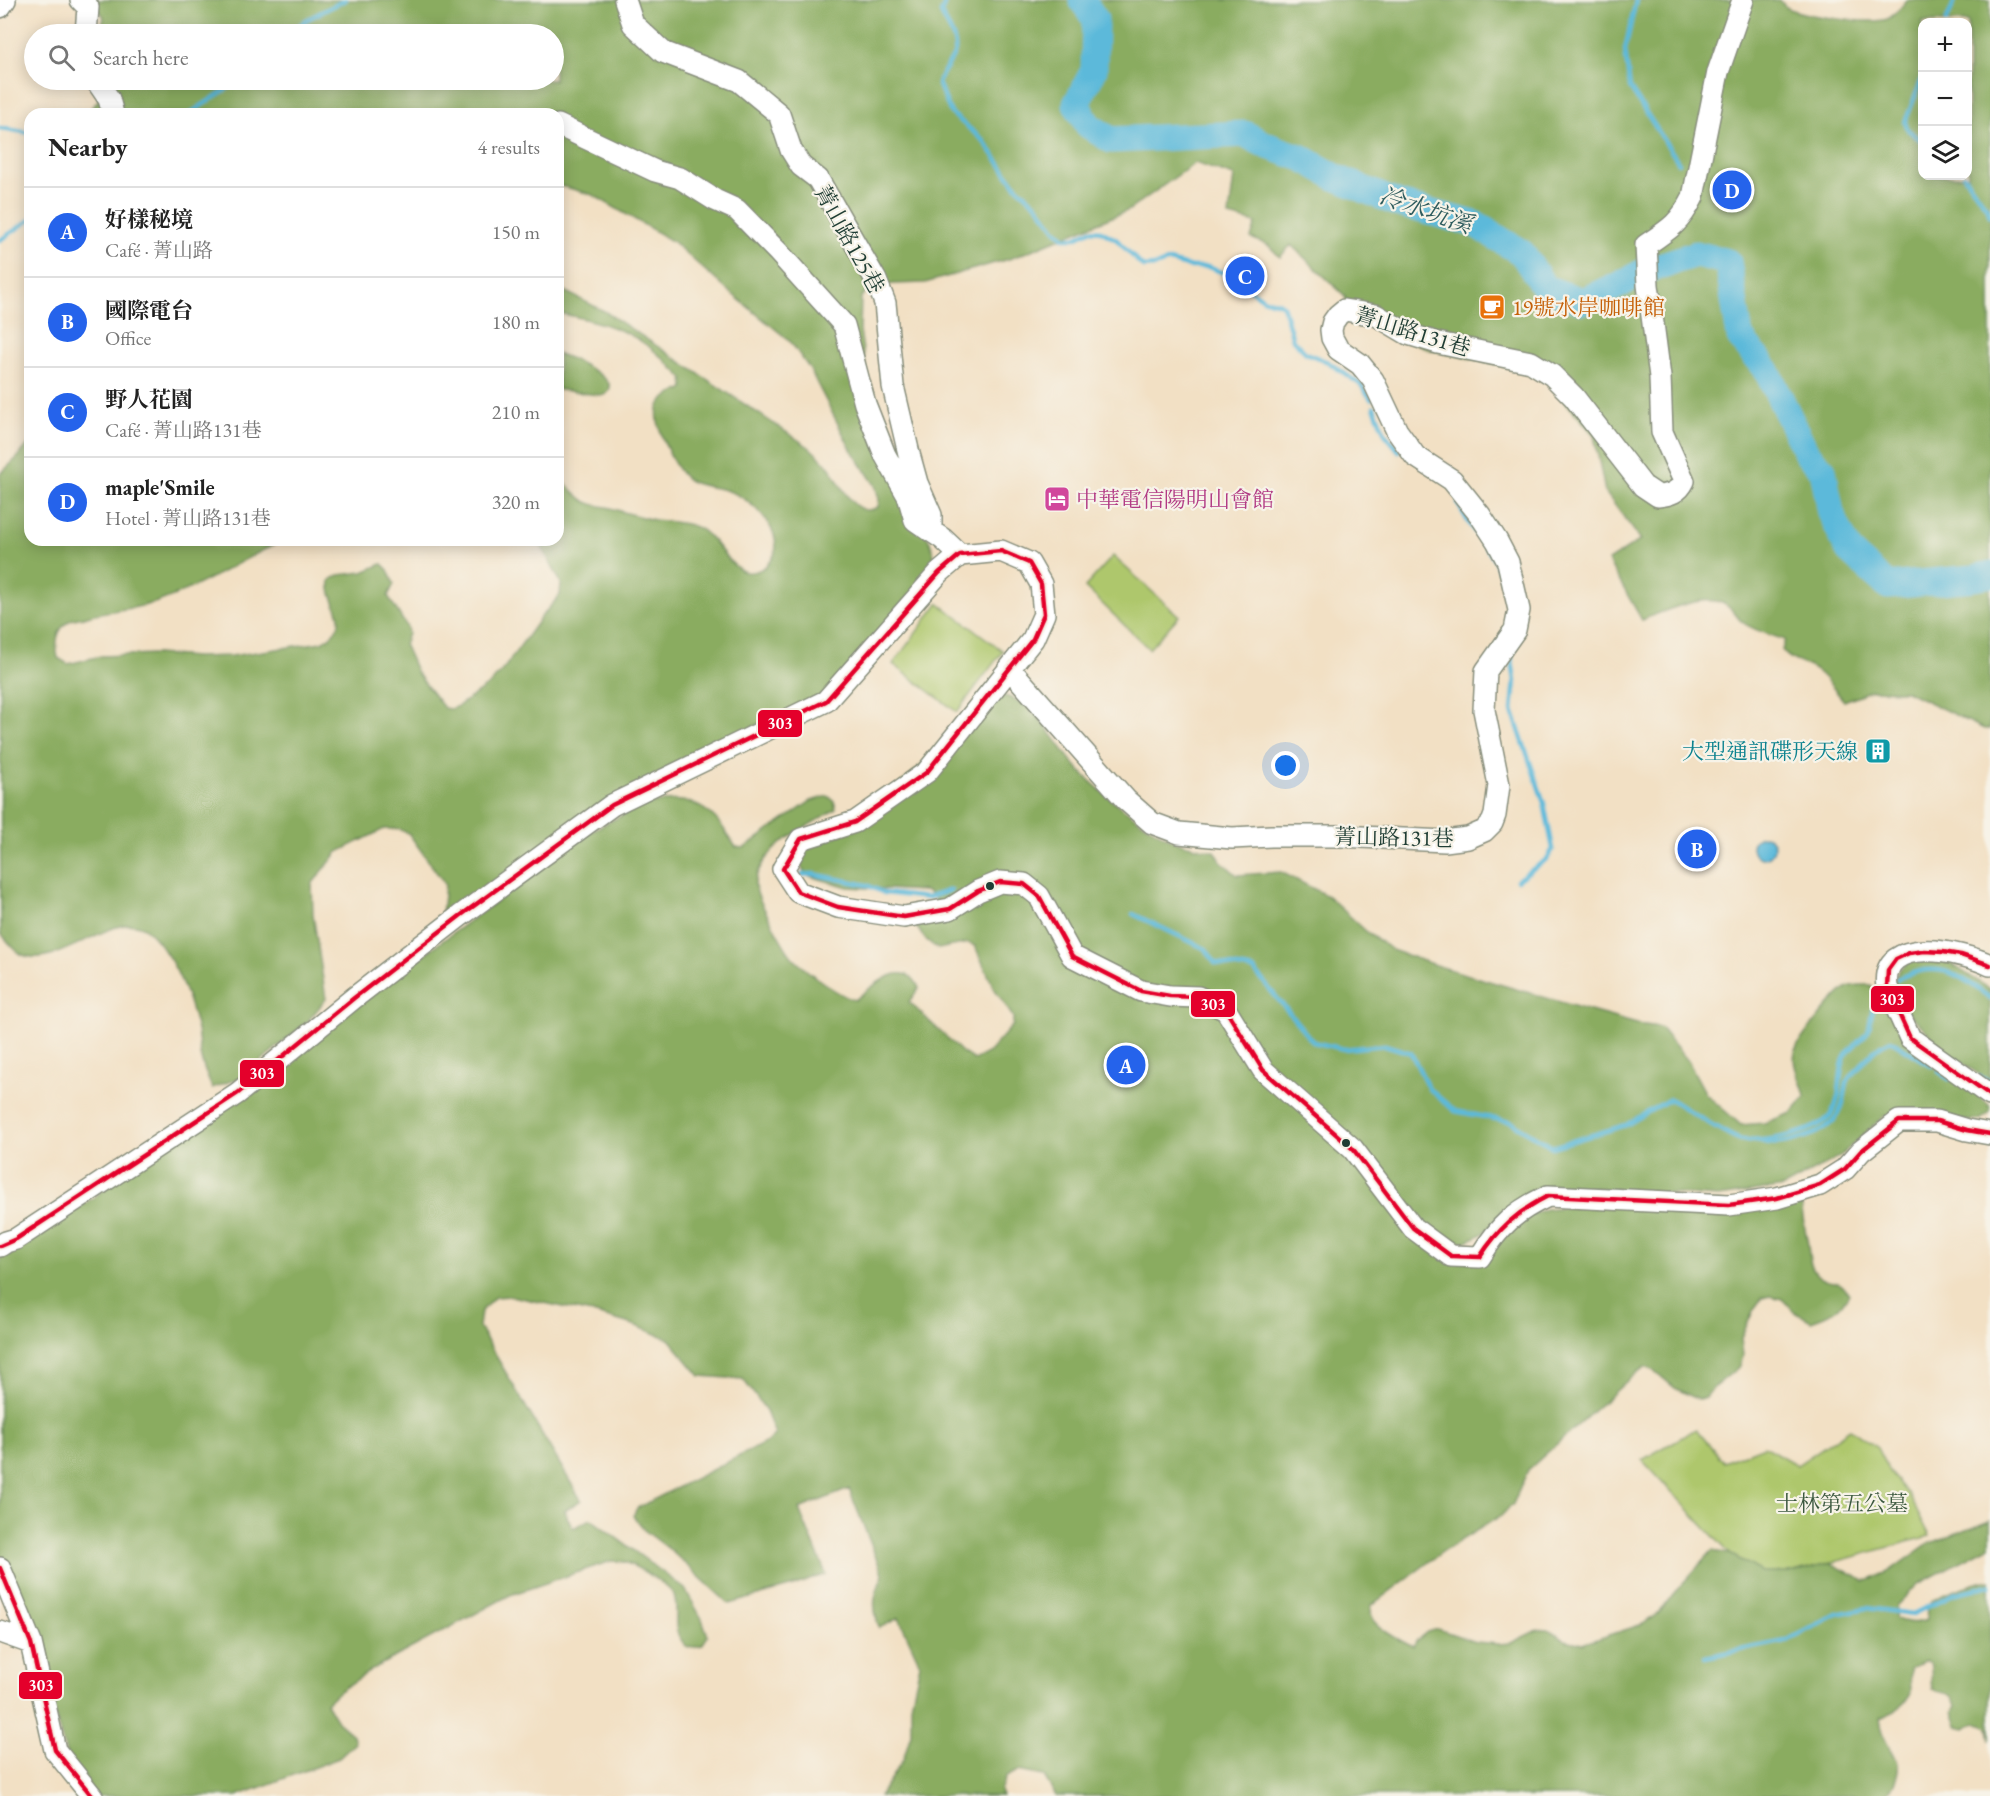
<!DOCTYPE html>
<html lang="en">
<head>
<meta charset="utf-8">
<style>
  body { margin:0; font-family:"EB Garamond","Noto Serif TC",serif; background:#f2f2f2; color:#222 }
  .controls { position:absolute; right:18px; top:18px; display:grid; overflow:hidden; border-radius:12px; box-shadow:0 3px 15px #0003 }
  .controls button { width:54px; height:54px; display:grid; place-items:center; padding:0; border:0; border-bottom:2px solid #e0e0e0; background:#fff; color:#222; font:30px sans-serif }
  .you { position:absolute; left:1286px; top:766px; width:21px; height:21px; margin:-15px; border:4px solid #fff; border-radius:50%; background:#1a73e8; box-shadow:0 0 0 9px #1a73e833 }
  .badge { display:grid; place-items:center; width:39px; height:39px; border-radius:50%; background:#2563eb; color:#fff; font-size:20px; font-weight:700 }
  .pin { position:absolute; translate:-50% -50%; border:3px solid #fff; box-shadow:0 2px 6px #0006 }
  .list { margin:0; padding:0; list-style:none }
  h2 { display:flex; justify-content:space-between; align-items:center; height:78px; margin:0; padding:0 24px; font-size:26px }
  h2 small { font-size:20px; font-weight:400; color:#767676 }
  .list li { display:grid; grid-template-columns:39px 1fr auto; gap:18px; align-items:center; box-sizing:border-box; height:90px; padding:0 24px; border-top:2px solid #e0e0e0 }
  .list b { display:block; font-size:22px; white-space:nowrap }
  .list p { margin:0; font-size:20px; white-space:nowrap; color:#767676 }
  .list em { font-size:20px; font-style:normal; color:#767676 }
  .icon { flex:none; width:33px; height:33px; fill:none; stroke:currentColor; stroke-width:2; stroke-linecap:round; stroke-linejoin:round }
  .map { position:relative; flex:none; width:1990px; height:1796px; overflow:hidden }
  .search { position:absolute; background:#fff; box-shadow:0 3px 15px #0003; left:24px; top:24px; width:540px; height:66px; display:flex; align-items:center; gap:15px; box-sizing:border-box; padding:0 21px; border-radius:33px; color:#767676; font-size:22px }
  .panel { position:absolute; background:#fff; box-shadow:0 3px 15px #0003; left:24px; top:108px; width:540px; height:438px; border-radius:18px }
  .map>svg:first-child { display:block }
</style>
</head>
<body>
<div class="map">
<svg width="1990" height="1796" viewBox="0 0 1990 1796">
  <rect width="100%" height="100%" fill="#f7f3e8"/>
  <filter id="ink" filterUnits="userSpaceOnUse"><feTurbulence type="fractalNoise" baseFrequency=".0167" numOctaves="2"/><feDisplacementMap in="SourceGraphic" scale="12" xChannelSelector="R" yChannelSelector="G"/><feConvolveMatrix kernelMatrix="1 2 1 2 8 2 1 2 1" color-interpolation-filters="sRGB"/></filter>
  <filter id="wash" filterUnits="userSpaceOnUse"><feTurbulence type="fractalNoise" baseFrequency=".008" numOctaves="4" result="noise"/><feDisplacementMap in="SourceGraphic" scale="24" xChannelSelector="R" yChannelSelector="G"/><feGaussianBlur stdDeviation="1.35" result="paint"/><feColorMatrix in="noise" values="0 0 0 0 0 0 0 0 0 0 0 0 0 0 0 0 0 1.4 0 .05"/><feComposite in="paint" operator="in"/></filter>
  <g filter="url(#wash)">
    <rect width="100%" height="100%" fill="#f2e0c4"/>
    <!-- green -->
    <path fill="#aec76c" stroke="#668250" stroke-width="1.5" d="M1113,556l66,60 -30,33 -64,-62z
      M938,603l65,48 -46,61 -64,-48z
      M1696,1429l28,33 40,-16 33,19 53,-36 27,19 12,24 20,23 21,41 -132,36h-36l-32,-18 -88,-94z"/>
    <!-- forest -->
    <path fill="#8aac60" stroke="#54744a" stroke-width="1.5" fill-rule="evenodd" d="M92,0h1688c2,3 3,5 6,7 15,9 84,18 101,12 9,-4 14,-12 20,-19h83v729h-6l-78,-38 -34,-1 -28,11c-8,-9 -16,-21 -26,-29 -13,-11 -25,-7 -36,-22l3,-10c-14,-5 -31,-9 -43,-18 -8,-7 -7,-13 -20,-19 -20,-9 -60,9 -80,17l-34,-59 33,-21 -36,-48 -11,-57 -47,-54 -23,-11 -93,-20 -67,-28 -14,-1 -5,-25 -54,-51 -11,12 -12,-12 -17,-7 5,-15 -27,-7 5,-40 -39,-13 -66,47 -117,48 -87,25 -32,1 -25,6 -7,7 -1,33 5,34 -3,49 69,131 4,15 -4,13 -108,123 -63,28 -314,193 -4,-2 3,-30 -36,-50 -10,-5h-15l-46,23 -26,32 1,30 13,85 -18,22 -66,56 -30,11c-4,-10 -9,-20 -11,-30 -3,-11 -2,-22 -5,-32 -8,-33 -23,-70 -47,-94 -28,-30 -91,41 -128,22 -7,-4 -14,-14 -20,-20l-1,-460 19,-18 11,-14v98h118l30,3 6,-3h100c-42,19 -81,46 -124,61 -21,8 -51,9 -73,15 -5,2 -13,2 -18,5 -13,8 -14,24 -11,37l10,6 33,-8 55,-2 40,3 35,-1 91,-14c36,-21 4,-38 8,-62l9,-5 24,-3 19,-8 6,6 6,14 -6,12 19,31 1,7 -4,10 13,29 27,35 6,1 8,-3 32,-22 15,-17 36,-50 19,-22 1,-12 -23,-43h20v-64c9,9 17,18 27,25 7,5 18,5 26,7 15,5 29,9 44,12 15,2 32,2 45,9 16,9 30,40 46,43 10,2 21,-5 26,-13 15,-25 -19,-59 -41,-67 -14,-6 -30,-4 -43,-12 -14,-9 -36,-58 -29,-74 4,-10 17,-13 25,-18l-1,-10c-11,-11 -23,-23 -35,-32 -25,-19 -60,-27 -90,-33v-25l46,23 205,136c7,6 14,13 20,20 12,15 24,54 49,40l1,-8 -4,-14 -24,-36 -42,-81 -19,-27 -64,-52 -54,-48 -79,-46 -35,-10v-71h-473l13,-13 7,-21h449v-46h-454l4,-17zM1922,22h46v154h-46z
      M558,354c11,3 51,21 52,33 0,4 -2,5 -5,8 -15,1 -31,-5 -47,-5z
      M1005,696c31,8 49,44 68,67 22,26 71,64 102,78 12,5 27,7 40,10l6,10 16,14 44,-3 47,24 40,37 24,17 43,15 159,47 43,12 23,3 28,34 18,33 35,31 23,-2 28,-10 13,-16c-2,-15 -14,-29 -10,-45 2,-11 43,-60 53,-65 6,-3 16,-2 23,-2l21,31 97,89 1,7 -10,8 -12,1 -48,-11 -17,-1 -20,8 -44,40 -55,30 -66,10 -169,-12 -33,16 -34,33 -17,8 -10,-1 -2,6 16,16 52,-45 25,-9 32,-4 217,-3 7,4c0,12 3,22 5,33 3,14 0,30 14,39 14,8 16,-2 28,16 -9,16 -22,22 -38,27l-16,-9 -13,-13 -11,-3 -9,2 -8,11 -13,29 2,18 -3,10 -27,22 -8,10 -6,2 -24,-12 -22,-18 -8,-3 -8,5 -109,98 -15,34 -11,11 -60,37 -70,53c-1,5 -2,10 1,15 6,9 30,22 40,27l4,-7 10,-8 11,-3 38,13 22,2 13,-1 26,-13h11l17,10 17,4 61,-20 17,-12 13,-18 39,-43 18,3 32,18h36l33,-9 33,18 24,-9 38,-27 64,-25v26l-72,38 -22,22 -1,13c10,3 22,6 31,1 1,-4 0,-11 2,-14 4,-11 50,-24 62,-26v161l-2,-14c-9,-6 -14,-4 -23,1l-7,-2 -5,-15 3,-5c-5,-19 -12,-9 -24,-17 -2,-9 1,-17 -2,-26l-6,-3 -14,9 1,24 -7,10 -9,8 -15,7c2,37 36,38 6,78h-830l-12,-20 -26,-5 -12,6 -6,14 2,5h-123l24,-36 8,-26v-29l9,-41 -21,-46 -20,10c-7,-24 -6,-30 4,-53l-34,-86 -50,20 27,65 -36,13 -61,17 -60,-55 -25,-19 -11,-14 4,-8 130,-66 8,-8 -10,-25 -22,-30 -43,-3 -31,-37 -35,-14 -42,-12 -81,-17 -16,1 -14,14 -2,16 102,173 -17,11 9,17 18,-9 94,70 17,30 6,17 -6,9 -14,3c-21,-20 -7,-32 -14,-52 -4,-11 -38,-30 -50,-34 -4,-1 -9,-1 -13,-1l-101,34 -132,71 -39,25 -13,12 11,18 16,14 2,8 -16,15 -102,38h-158l-60,-200 -19,-38v-301l79,-49 514,-378c37,-18 84,-49 121,-13 9,8 15,21 22,30l8,1 67,-47 17,-5 6,5 2,8c-27,18 -64,31 -78,63 -2,4 -3,10 -3,14 1,10 31,65 39,73 12,12 45,37 61,41 17,-14 50,-44 64,-12l-10,14 54,51 11,7 15,-8 24,-27v-8l-19,-29 -19,-42 -7,-3 -30,6 -13,-10 -12,-17 20,-18 2,-7 -10,-6 -77,-4 -42,-12 -9,-15 5,-10 47,-19 140,-128z
      M1913,959l37,4 40,26v93l-43,-30 -43,-44 -11,-27 7,-12z"/>
    <!-- water -->
    <path fill="#5cb9da" stroke="#3e7b87" stroke-width="1.5" d="M1752 847a11 11 0 1 1 22 0a11 11 0 1 1-22 0Z"/>
    <g fill="none" stroke-linecap="round" stroke-linejoin="round">
      <!-- stream -->
      <path stroke="#5cb9da" stroke-width="4.5" d="M946,0l-5,13c5,11 18,28 13,41 -4,10 -12,18 -16,29l13,30 32,27 33,46 20,18 20,26 9,8h10l16,-8 10,1 16,9 26,27 12,-1 14,-5 22,6h17l21,8 36,25 12,2 6,3 10,35 13,13 22,9 33,23 10,14
        M1636,0l-11,50 5,38 49,75
        M1946,22l9,-22
        M290,34l16,-14 39,-20
        M1922,79l-17,43 3,8 14,11
        M189,114l51,-34
        M0,128l30,5
        M1964,176l24,33 2,7
        M0,240l30,-20
        M1374,407l11,27 14,17
        M1458,504l12,21 25,35 5,13
        M1511,654l4,27 -3,29 32,93 9,46 -6,10 -30,21
        M802,875l11,-1 54,11 17,8 43,5 24,-8
        M1133,914l73,35 9,14 39,7 59,72 31,7 41,-4 26,8 18,36 26,22 56,11 41,25 74,-22 44,-26c13,8 61,39 72,41 23,3 77,-7 90,-27 10,-16 6,-36 12,-54 5,-12 18,-18 24,-28 2,-4 3,-16 5,-22
        M1897,979c41,-20 60,-6 93,19
        M1939,1071l10,9 2,-2
        M1980,1077l10,4
        M1758,1140c14,6 26,3 41,-1 22,-6 40,-16 45,-40 2,-7 1,-16 6,-22 3,-4 7,-6 10,-10 9,-12 17,-21 31,-27l41,26
        M1705,1657l81,-16 51,-27 30,-6 46,6 40,-20 37,-9"/>
      <!-- river -->
      <path stroke="#5cb9da" stroke-width="27" d="M1082,0l13,19 -1,51 -18,34 12,21 23,15 134,-6 23,12 34,12 35,20 62,26 76,20 47,29 23,35 37,13 35,-15 30,-16 49,-16 32,8 12,75 27,34 40,83 16,16 8,43 18,38 39,35 86,-8 16,-4"/>
    </g>
  </g>
  <g filter="url(#ink)">
    <g fill="none" stroke-linecap="round" stroke-linejoin="round">
      <defs>
        <path id="minor" d="M81,0l7,7 -2,27
          M625,0l8,24 30,28 76,29 40,33 12,36 10,16 17,13 58,101 9,23 8,83 16,68 8,29 14,32v16l12,8 17,16
          M0,7l5,-7
          M96,80l13,19 4,15
          M558,125l97,46 25,7 35,22 22,10 41,42 66,73 21,79 20,51 23,41 7,24 16,11
          M1010,669l116,131 26,23 27,10 53,5 39,-2h69l105,5 23,-3 16,-7 8,-8 3,-8 4,-30 -15,-75 2,-39 29,-41 4,-20 -11,-48 -11,-21 -17,-26 -28,-35 -37,-24 -18,-25 -24,-51 -13,-16 -22,-15 -6,-11 -1,-8 2,-8 5,-7 6,-5 32,5 32,19 30,9 93,19 21,13 22,22 69,89 15,10c12,-1 21,-4 26,-15l-22,-49 -2,-55 -12,-92 -2,-40c24,-16 34,-22 47,-48l25,-125 25,-72
          M1990,965c-27,-13 -111,-32 -103,22l23,51 80,57
          M0,1246l6,-4 10,-3 222,-146 116,-95 106,-82 152,-111 214,-104 113,-128 21,-18 41,-4 28,12 12,21 3,30 -11,25 -106,133 -72,50 -54,17 -18,30 15,23 40,15 66,10 46,-8 28,-18 22,-9 24,2 15,12 33,60 69,35 29,5 28,1 28,13 37,60 90,79 60,79 38,28 29,1c19,-31 35,-46 68,-61l181,9 48,-7 43,-13 25,-16 16,-18 38,-30h38l30,9 23,4
          M0,1568l31,75 24,107 37,46
          M0,1632l31,11"/>
      </defs>
      <!-- minor casing -->
      <use href="#minor" stroke="#888e7c" stroke-width="24"/>
      <!-- minor -->
      <use href="#minor" stroke="#fff" stroke-width="21"/>
      <defs>
        <path id="bus-1" d="M1990,965l-29,-10 -18,-3 -18,-1 -16,2 -13,6 -8,11 -1,17 23,51 80,57
          M0,1246l16,-7 222,-146 116,-95 106,-82 152,-111 214,-104 113,-128 21,-18 41,-4 28,12 12,21 3,30 -11,25 -106,133 -72,50 -54,17 -18,30 15,23 40,15 66,10 46,-8 28,-18 22,-9 24,2 15,12 33,60 69,35 29,5 28,1 28,13 37,60 90,79 60,79 38,28 29,1c18,-28 38,-46 68,-61l181,9 48,-7 43,-13 25,-16 16,-18 38,-30h38l30,9 23,4
          M0,1568l31,75 24,107 37,46"/>
      </defs>
      <!-- bus-1 casing -->
      <use href="#bus-1" stroke="#f7f3e8" stroke-width="9"/>
      <!-- bus-1 -->
      <use href="#bus-1" stroke="#e4002b" stroke-width="4.5"/>
    </g>
  </g>
  <!-- icons -->
  <defs>
    <symbol id="cafe-square" viewBox="-11 -11 22 22"><rect x="-9" y="-9" width="18" height="18" rx="4" fill="#e8710a" stroke="#f7f3e8"/><path d="M-5.5-4.5H6V0H3Q3 3.5 0 3.5H-2.5Q-5.5 3.5-5.5 0ZM3-3.2v2h1.7v-2ZM-6 4.5H4V6H-6Z" fill="#fff"/></symbol>
    <symbol id="hotel-square" viewBox="-11 -11 22 22"><rect x="-9" y="-9" width="18" height="18" rx="4" fill="#d1479c" stroke="#f7f3e8"/><path d="M-6-4.5h1.5V1H6V5H4.5V3h-9V5H-6ZM-4 0a1.8 1.8 0 1 1 3.6 0ZM.5 0V-2.5h3Q6-2.5 6 0Z" fill="#fff"/></symbol>
    <symbol id="building-square" viewBox="-11 -11 22 22"><rect x="-9" y="-9" width="18" height="18" rx="4" fill="#0f9aa8" stroke="#f7f3e8"/><path d="M-4-6H4V6H1V3H-1V6H-4ZM-2.5-4.3h1.7v1.8h-1.7ZM.8-4.3h1.7v1.8H.8ZM-2.5-1h1.7V.8h-1.7ZM.8-1h1.7V.8H.8Z" fill="#fff"/></symbol>
  </defs>
  <g fill-rule="evenodd">
    <use href="#cafe-square" x="1477" y="292" width="30" height="30"/>
    <use href="#hotel-square" x="1042" y="484" width="30" height="30"/>
    <use href="#building-square" x="1863" y="736" width="30" height="30"/>
  </g>
  <!-- markers -->
  <g fill="#1f3d34" stroke="#f7f3e8" stroke-width="2">
    <circle cx="990" cy="886" r="5"/>
    <circle cx="1346" cy="1143" r="5"/>
  </g>
  <g text-anchor="middle" stroke-width="4.5" stroke-linejoin="round" paint-order="stroke">
    <!-- street labels -->
    <g font-size="22" fill="#1f3d34" stroke="#f7f3e8">
      <text transform="translate(850 239) rotate(61)" y="8">菁山路125巷</text>
      <text transform="translate(1413 331) rotate(17)" y="8">菁山路131巷</text>
      <text transform="translate(1394 837) rotate(1)" y="8">菁山路131巷</text>
    </g>
    <!-- food labels -->
    <g font-size="22" fill="#c56008" stroke="#f7f3e8" text-anchor="start">
      <text x="1512" y="315">19號水岸咖啡館</text>
    </g>
    <!-- hotel labels -->
    <g font-size="22" fill="#b23c85" stroke="#f7f3e8" text-anchor="start">
      <text x="1076" y="507">中華電信陽明山會館</text>
    </g>
    <!-- culture labels -->
    <g font-size="22" fill="#0d838f" stroke="#f7f3e8" text-anchor="end">
      <text x="1858" y="759">大型通訊碟形天線</text>
    </g>
    <!-- park labels -->
    <g font-size="22" fill="#3c593f" stroke="#f7f3e8">
      <text x="1842" y="1511">士林第五公墓</text>
    </g>
    <!-- water labels -->
    <g font-size="24" font-style="italic" fill="#2e5c5e" stroke="#f7f3e8">
      <text transform="translate(1426 210) rotate(19)" y="8">冷水坑溪</text>
    </g>
  </g>
  <g stroke="#f7f3e8" stroke-width="2">
    <rect x="757" y="709" width="46" height="29" rx="6" fill="#e4002b"/>
    <rect x="1870" y="985" width="45" height="28" rx="6" fill="#e4002b"/>
    <rect x="1190" y="990" width="46" height="28" rx="6" fill="#e4002b"/>
    <rect x="239" y="1059" width="46" height="29" rx="6" fill="#e4002b"/>
    <rect x="18" y="1671" width="45" height="29" rx="6" fill="#e4002b"/>
  </g>
  <g font-size="16" text-anchor="middle" font-weight="bold" fill="#fff">
    <text x="780" y="729">303</text>
    <text x="1892" y="1005">303</text>
    <text x="1213" y="1010">303</text>
    <text x="262" y="1079">303</text>
    <text x="41" y="1691">303</text>
  </g>
</svg>
<div class="controls">
<button>+</button>
<button>−</button>
<button><svg class="icon" aria-label="layers" viewBox="0 0 24 24"><path d="M12 4l9 5-9 5-9-5zM3 14l9 5 9-5"/></svg></button>
</div>
<div class="you"></div>
<div class="pin badge" style="left:1126px;top:1065px">A</div>
<div class="pin badge" style="left:1697px;top:849px">B</div>
<div class="pin badge" style="left:1245px;top:276px">C</div>
<div class="pin badge" style="left:1732px;top:190px">D</div>
<div class="search"><svg class="icon" aria-label="search" viewBox="0 0 24 24"><circle cx="10" cy="10" r="6"/><path d="M15 15l6 6"/></svg>Search here</div>
<section class="panel">
<h2>Nearby<small>4 results</small></h2>
<ul class="list">
<li><span class="badge">A</span><div><b>好樣秘境</b><p>Café · 菁山路</p></div><em>150 m</em></li>
<li><span class="badge">B</span><div><b>國際電台</b><p>Office</p></div><em>180 m</em></li>
<li><span class="badge">C</span><div><b>野人花園</b><p>Café · 菁山路131巷</p></div><em>210 m</em></li>
<li><span class="badge">D</span><div><b>maple'Smile</b><p>Hotel · 菁山路131巷</p></div><em>320 m</em></li>
</ul>
</section>
</div>
</body>
</html>
